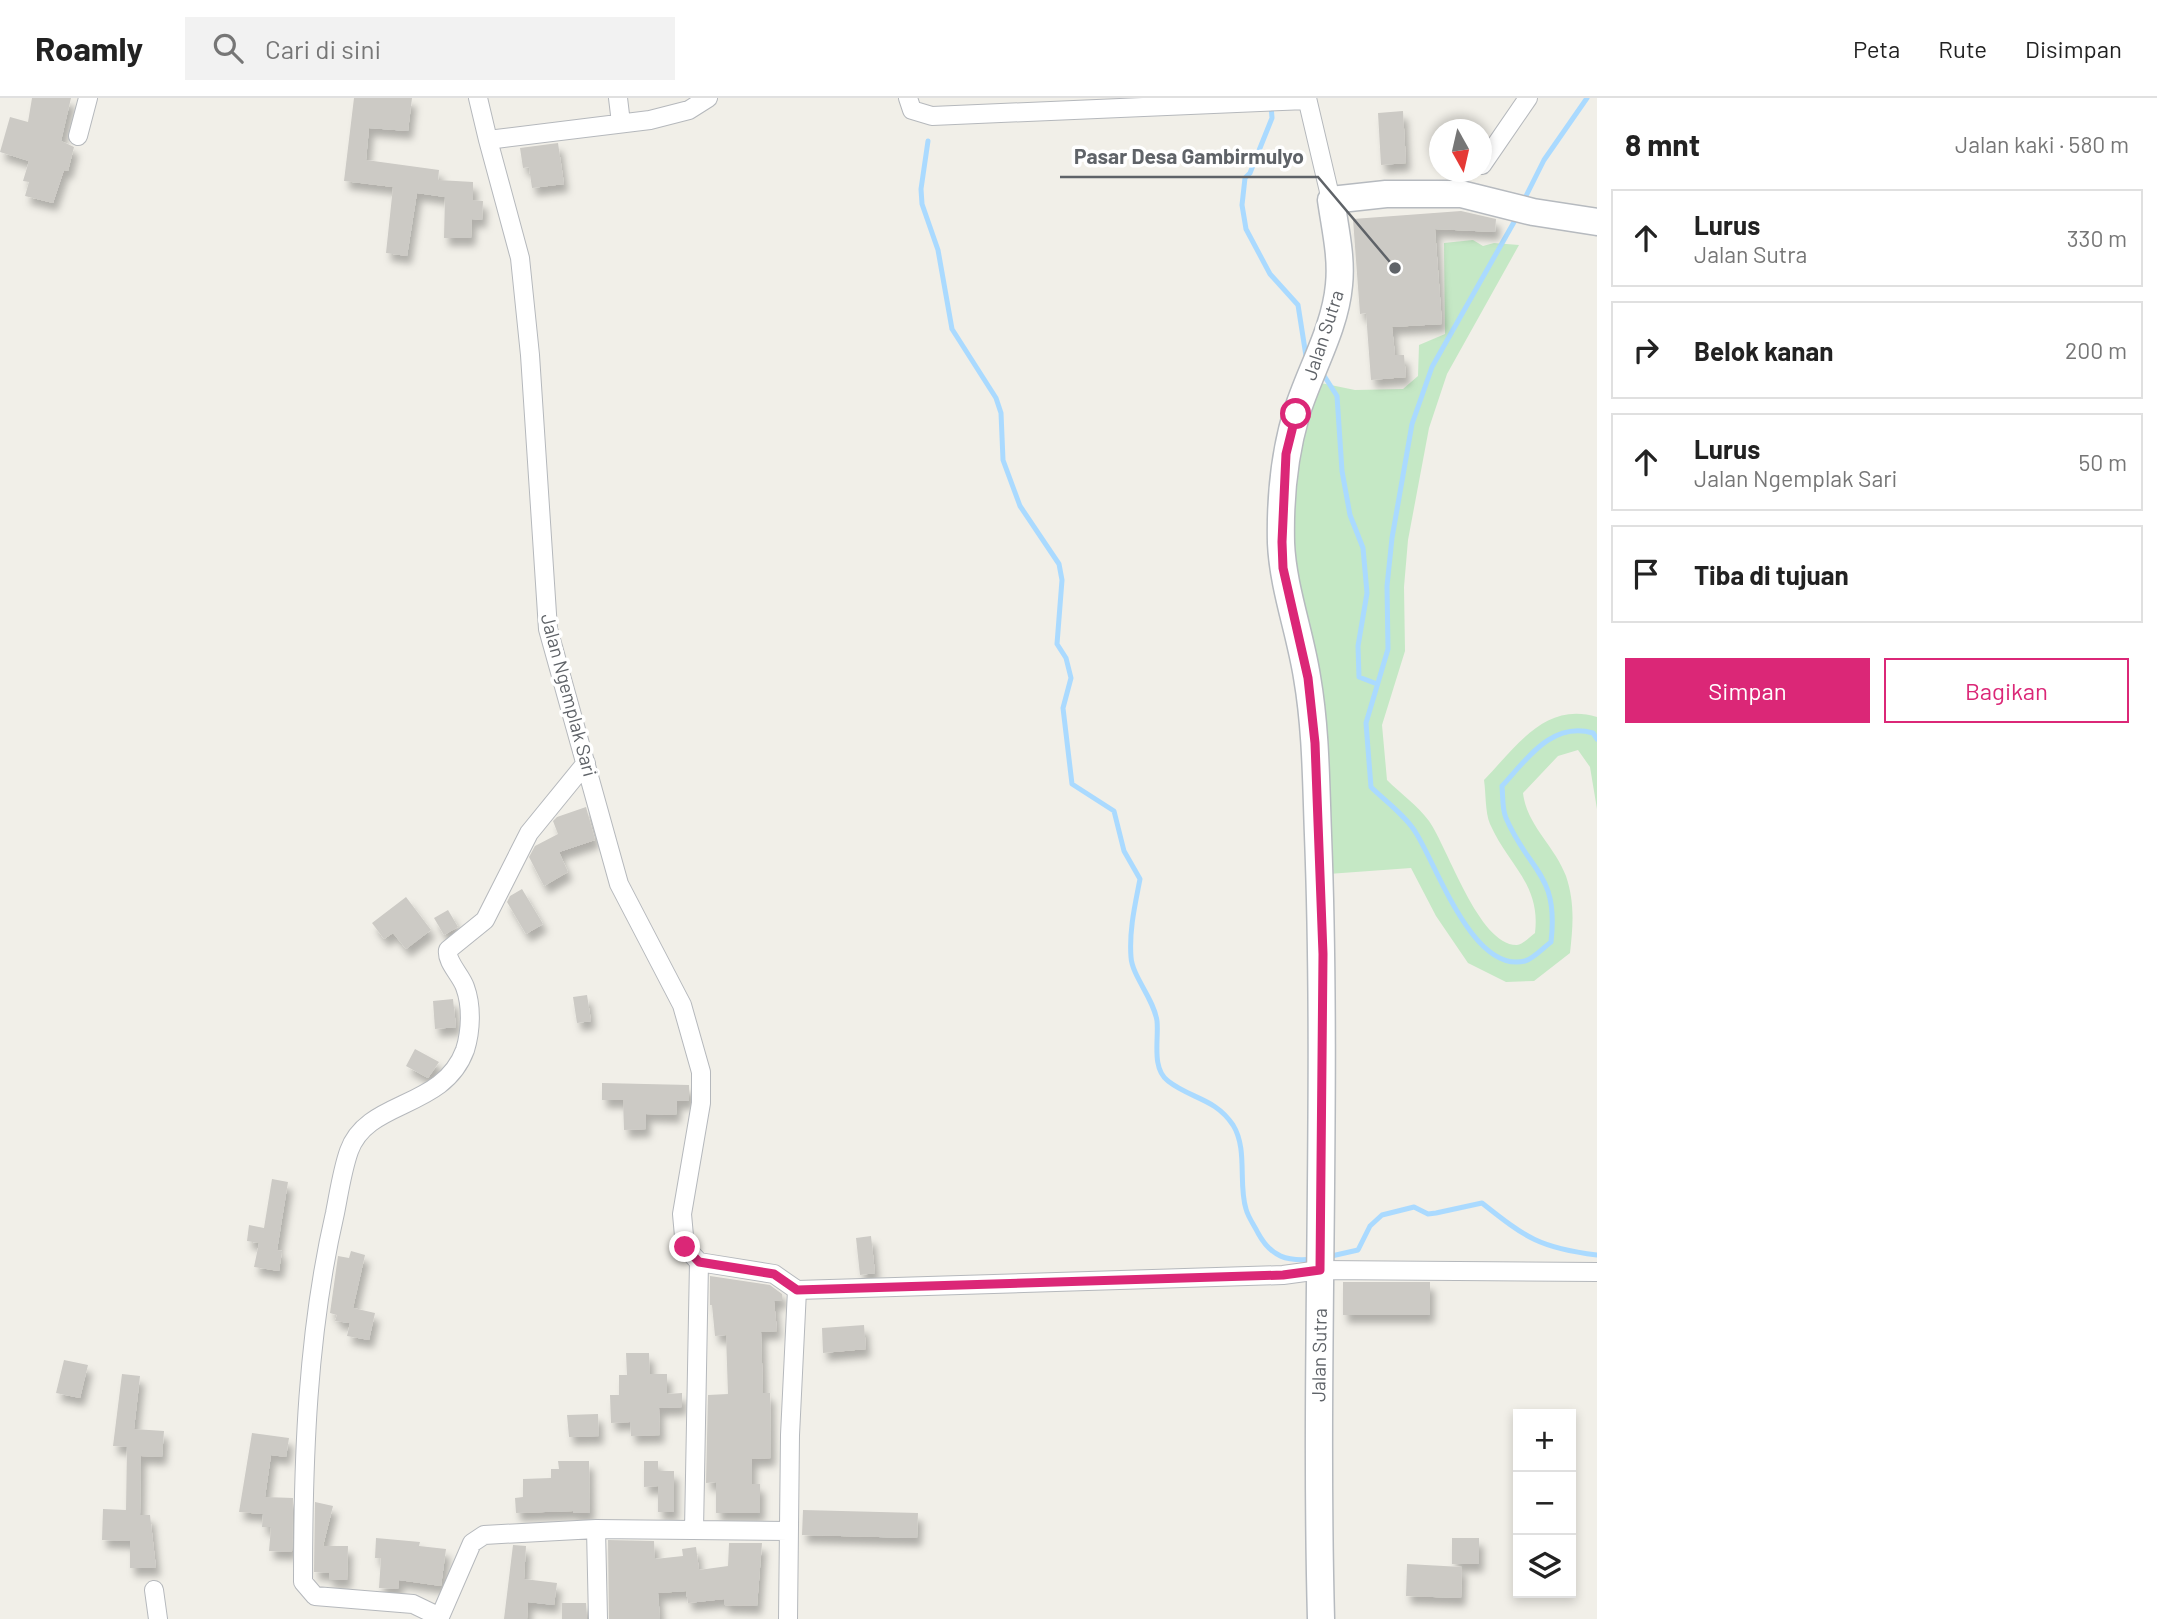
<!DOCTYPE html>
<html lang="id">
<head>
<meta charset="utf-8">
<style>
  body { margin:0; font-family:Barlow,sans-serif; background:#f2f2f2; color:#222 }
  .controls { position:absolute; right:21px; bottom:21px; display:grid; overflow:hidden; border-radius:0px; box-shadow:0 4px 10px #0003 }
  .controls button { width:63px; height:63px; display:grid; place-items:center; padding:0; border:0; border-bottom:2px solid #e0e0e0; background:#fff; color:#222; font:35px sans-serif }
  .compass { position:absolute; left:1429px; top:21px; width:63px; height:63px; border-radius:50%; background:#fff; box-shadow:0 4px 10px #0003; rotate:172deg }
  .stop { position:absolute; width:21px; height:21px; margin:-16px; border:5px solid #db2777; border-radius:50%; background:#fff }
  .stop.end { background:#db2777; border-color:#fff; box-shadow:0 2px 7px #0008 }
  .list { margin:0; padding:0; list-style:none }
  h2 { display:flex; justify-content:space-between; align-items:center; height:91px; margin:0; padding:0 28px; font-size:30px }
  h2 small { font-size:23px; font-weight:400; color:#767676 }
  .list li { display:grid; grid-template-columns:46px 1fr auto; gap:21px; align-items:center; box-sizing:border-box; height:98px; margin:0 14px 14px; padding:0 14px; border:2px solid #e0e0e0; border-radius:0px }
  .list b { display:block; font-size:26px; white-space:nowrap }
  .list p { margin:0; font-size:23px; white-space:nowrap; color:#767676 }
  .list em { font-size:23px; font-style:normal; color:#767676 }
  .actions { display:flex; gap:14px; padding:21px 28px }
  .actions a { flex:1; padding:16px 0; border:2px solid #db2777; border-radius:0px; text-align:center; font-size:24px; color:#db2777 }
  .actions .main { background:#db2777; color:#fff }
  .icon { flex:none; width:38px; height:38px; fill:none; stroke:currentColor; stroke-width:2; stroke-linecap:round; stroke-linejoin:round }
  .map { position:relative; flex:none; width:1597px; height:1521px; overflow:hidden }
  header { display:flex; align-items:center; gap:42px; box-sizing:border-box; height:98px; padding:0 35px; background:#fff; border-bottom:2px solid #e0e0e0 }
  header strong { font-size:33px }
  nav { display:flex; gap:38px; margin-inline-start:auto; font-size:24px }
  .search { width:490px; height:63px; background:#f2f2f2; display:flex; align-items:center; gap:18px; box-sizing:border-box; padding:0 24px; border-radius:0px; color:#767676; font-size:26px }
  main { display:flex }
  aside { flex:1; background:#fff }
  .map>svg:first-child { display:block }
</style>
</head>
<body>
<header>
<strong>Roamly</strong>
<div class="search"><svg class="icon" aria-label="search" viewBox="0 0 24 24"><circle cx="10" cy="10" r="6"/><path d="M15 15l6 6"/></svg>Cari di sini</div>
<nav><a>Peta</a><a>Rute</a><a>Disimpan</a></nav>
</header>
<main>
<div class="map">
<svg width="1597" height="1521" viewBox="0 0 1597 1521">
  <defs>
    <filter id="shadow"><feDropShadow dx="4.5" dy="8" stdDeviation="3.5" flood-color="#0004"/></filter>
  </defs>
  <rect width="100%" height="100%" fill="#f1efe8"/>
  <!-- green -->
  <path fill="#c5e8c5" d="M1473,142l10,6 11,-3 25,2 -72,129 -18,54 -21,112 -4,47 1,64 -23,74 5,55c13,13 31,26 42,41 19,27 50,125 88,124 6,-1 13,-8 18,-12 6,-49 -27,-68 -45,-109 -5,-12 -4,-31 -6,-44 32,-33 61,-79 113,-63v92l-7,-42 -12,-17 -20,6 -35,37c4,33 32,53 43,83 9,27 7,50 4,77l-36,28 -28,1 -38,-19 -32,-47 -25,-48 -83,6 -32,-283 -6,-95 26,-114 39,8 48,-1 15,-13 1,-31 26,-11 -1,-91z"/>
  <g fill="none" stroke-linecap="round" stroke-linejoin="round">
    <!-- stream -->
    <path stroke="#aadaff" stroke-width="5" d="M1271,7l1,13 -22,55 -5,5 -3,27 4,24 24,45 28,31 8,51 3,3
      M928,43l-7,48 1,15 16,46 14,79 44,69 5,15 2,47 17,46 39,58 3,16 -5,64 9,14 5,20 -8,30 9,76 42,27 10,40 16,28c-5,26 -11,51 -9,78 1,19 23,42 26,64 2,18 -6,47 11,60 23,18 47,17 65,44 15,24 5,59 13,84 2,8 8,16 12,24 13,24 29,29 56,26
      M1523,104l21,-42 43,-62
      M1518,117l-86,152 -20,57 -20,114 -5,48 1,63 -22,74 5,64c14,14 35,29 45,46 21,33 57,141 109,128 8,-2 18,-13 26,-19 8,-69 -22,-70 -45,-124 -4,-9 -3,-22 -4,-32 25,-27 50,-65 91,-53l4,6
      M1321,273l16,25 5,75 8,44 13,33 4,45 -9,53 1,31 18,7
      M1327,1159l31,-7 12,-24 12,-11 32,-8 14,7 8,-1 46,-10c44,35 58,45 115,52"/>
  </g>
  <!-- building -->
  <path fill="#cccac5" filter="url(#shadow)" d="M32,0h39l-10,43 13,6 -6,24 -4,-1 -11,33 -28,-7 4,-14 -6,-1 6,-20 -29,-9 10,-35 18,5z
    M354,0h58l-4,33 -39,-3 -3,32 73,10 -1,10 35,2v18l10,1 -1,19 -10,-1 -1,19h-27l1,-41 -28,-4 -10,63 -21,-3 7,-66 -49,-6z
    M1403,13l3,52 -25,2 -3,-52z
    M558,45l6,41 -32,4 -3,-21 -6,1 -3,-20z
    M1461,113l35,8 -1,13 -60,-3 7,95 -50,3 3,28h9l2,22 -35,3 -5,-67 -6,1 -7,-95z
    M586,709l9,33 -36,12 9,20 -24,14 -15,-29 6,-11 23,-12 -5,-13 4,-4z
    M522,791l21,35 -17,10 -19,-32 3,-6z
    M406,799l25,33 -25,19 -13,-16 -9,6 -12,-16z
    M448,812l10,17 -14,8 -10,-17z
    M587,897l4,26 -14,2 -4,-26z
    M453,901l3,28 -21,2 -2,-28z
    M415,951l24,13 -11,16 -22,-12z
    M602,985l87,2v16h-12l-1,14 -30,-1v15l-22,1 -1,-30h-21z
    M272,1081l16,3 -11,68 5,1 -3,20 -25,-4 5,-24 -12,-2 2,-16 15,3z
    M871,1138l4,37 -15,2 -4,-37z
    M351,1153l14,4 -12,53 22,5 -6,27 -22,-4 3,-13 -15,-2 2,-6 -7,-2 8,-57 11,2z
    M710,1178l60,9 12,9v7h-8l3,30 -16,1 2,61h7l1,65 -19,1v25h8v29h-44v-31l-10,1 2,-88 20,-1 -2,-59 -11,1 -3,-31h-2z
    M1343,1184h87v33h-87z
    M864,1227l2,24 -43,4 -1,-25z
    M626,1255h23l1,21h17v20l15,-1v14l-23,1 1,27 -29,1 -1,-14 -19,1 -1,-28h9v-20h8z
    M64,1262l24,5 -8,33 -24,-5z
    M122,1276l18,2 -6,53 30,2 -2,26 -21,-1 -1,59h10l6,53h-26v-27l-28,-1 1,-31 23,1 1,-63 -14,-1z
    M598,1316l1,22 -30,1 -2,-22z
    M252,1335l37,5 -3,19 -15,-2 -6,42 28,1 -1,54 -23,-1 2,-24h-9l1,-13 -24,-2z
    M558,1363h31l1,52h-17v-2l-57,2 -1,-15 8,-1v-18l28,-1v-9h8z
    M644,1363h14v10h16v41h-16v-26l-14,1z
    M315,1404l18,4 -10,40h25l-1,34h-18v-7l-15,-1z
    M803,1412l115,3 -1,25 -115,-3z
    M376,1440l44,4 -1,4 27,3 -5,37 -42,-6 -1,9 -19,-1 2,-30h-6z
    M1452,1440h27v26h-27z
    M608,1442l46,1 1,18 28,-3 -1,-7 14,-2 3,23 29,-4 1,-23h33l-5,63 -33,-1v-6l-36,4 -2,-12 -28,2 2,26h-51z
    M513,1447l13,1 -2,33 33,4 -3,22 -26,-3 -1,17h-23z
    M1407,1466l55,3 -1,31 -55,-2z
    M562,1505h24l1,16h-25z"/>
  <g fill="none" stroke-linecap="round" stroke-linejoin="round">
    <defs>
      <path id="street" d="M478,0l10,42
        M618,0l3,25
        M708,0l-19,12 -39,10 -162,20 32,118 10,97 18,274 71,255 63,121 19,67v31l-19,111 3,33 14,15 75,12 23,16
        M908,0l4,12 20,6 375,-16
        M1307,0l24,102
        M78,38l10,-38
        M1482,67l46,-67
        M596,1431l2,90
        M694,1432l5,-268
        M154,1492l4,29
        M440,1519l-27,-13 -98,-8 -12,-14c0,-123 4,-248 32,-369 4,-20 7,-42 14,-62 18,-52 94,-41 116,-101 6,-19 7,-44 0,-63 -4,-12 -19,-25 -17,-37l37,-30 44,-87 57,-70
        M439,1521l33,-76 12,-8 112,-6 193,2
        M788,1521l2,-184 7,-145 486,-15 37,-5 277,2"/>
      <path id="secondary" d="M1321,1521c-7,-261 7,-523 -3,-784 -2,-53 -2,-106 -11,-158 -7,-45 -24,-89 -26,-134 -1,-43 3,-87 15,-128 13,-43 39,-85 43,-130 3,-28 -4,-57 -8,-85l55,-6h75l72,18 64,10"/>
    </defs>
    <!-- street casing -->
    <use href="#street" stroke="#b5b8bc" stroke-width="20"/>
    <!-- secondary casing -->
    <use href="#secondary" stroke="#b6babf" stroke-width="29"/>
    <!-- street -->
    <use href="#street" stroke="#fff" stroke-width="18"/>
    <!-- secondary -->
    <use href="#secondary" stroke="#fff" stroke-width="26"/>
  </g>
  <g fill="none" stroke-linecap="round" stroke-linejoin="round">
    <!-- route -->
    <path stroke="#db2777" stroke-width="9" d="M685,1149l14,15 75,12 23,16 486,-15 37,-5 3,-316 -8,-211 -7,-65 -25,-110 -1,-26 4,-88 10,-40"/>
  </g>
  <g text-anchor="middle" stroke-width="7" stroke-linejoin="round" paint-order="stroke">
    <!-- street labels -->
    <g font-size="19" fill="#5f6368" stroke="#fff">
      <text transform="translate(1323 237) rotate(-72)" y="7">Jalan Sutra</text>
      <text transform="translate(569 597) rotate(75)" y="7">Jalan Ngemplak Sari</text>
      <text transform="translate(1319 1257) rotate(-89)" y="7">Jalan Sutra</text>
    </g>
  </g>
  <!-- callouts -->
  <path fill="none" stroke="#5f6368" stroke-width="2.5" d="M1395 170L1318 79H1060"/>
  <circle fill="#5f6368" stroke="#fff" stroke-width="2.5" cx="1395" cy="170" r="7"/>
  <g font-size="21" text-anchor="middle" font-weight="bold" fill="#5f6368" stroke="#fff" stroke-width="7" stroke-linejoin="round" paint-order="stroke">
    <text x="1189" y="66">Pasar Desa Gambirmulyo</text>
  </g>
</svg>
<div class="controls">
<button>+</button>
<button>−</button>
<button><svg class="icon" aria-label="layers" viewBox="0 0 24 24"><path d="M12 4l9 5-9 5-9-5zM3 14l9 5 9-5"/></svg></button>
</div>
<svg class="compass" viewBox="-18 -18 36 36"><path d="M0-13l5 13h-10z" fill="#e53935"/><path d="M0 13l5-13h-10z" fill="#767676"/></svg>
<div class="stop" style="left:1296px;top:316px"></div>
<div class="stop end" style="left:685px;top:1149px"></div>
</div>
<aside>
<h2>8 mnt<small>Jalan kaki · 580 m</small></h2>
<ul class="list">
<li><svg class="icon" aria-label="ahead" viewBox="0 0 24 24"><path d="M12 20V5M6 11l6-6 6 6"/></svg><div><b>Lurus</b><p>Jalan Sutra</p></div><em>330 m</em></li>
<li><svg class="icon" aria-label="right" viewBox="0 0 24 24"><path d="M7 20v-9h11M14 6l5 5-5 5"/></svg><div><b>Belok kanan</b></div><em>200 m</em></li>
<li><svg class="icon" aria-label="ahead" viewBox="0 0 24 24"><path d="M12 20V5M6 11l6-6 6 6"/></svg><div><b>Lurus</b><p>Jalan Ngemplak Sari</p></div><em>50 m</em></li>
<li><svg class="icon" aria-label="arrive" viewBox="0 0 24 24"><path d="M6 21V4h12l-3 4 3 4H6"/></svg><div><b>Tiba di tujuan</b></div></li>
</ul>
<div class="actions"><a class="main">Simpan</a><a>Bagikan</a></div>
</aside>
</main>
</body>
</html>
